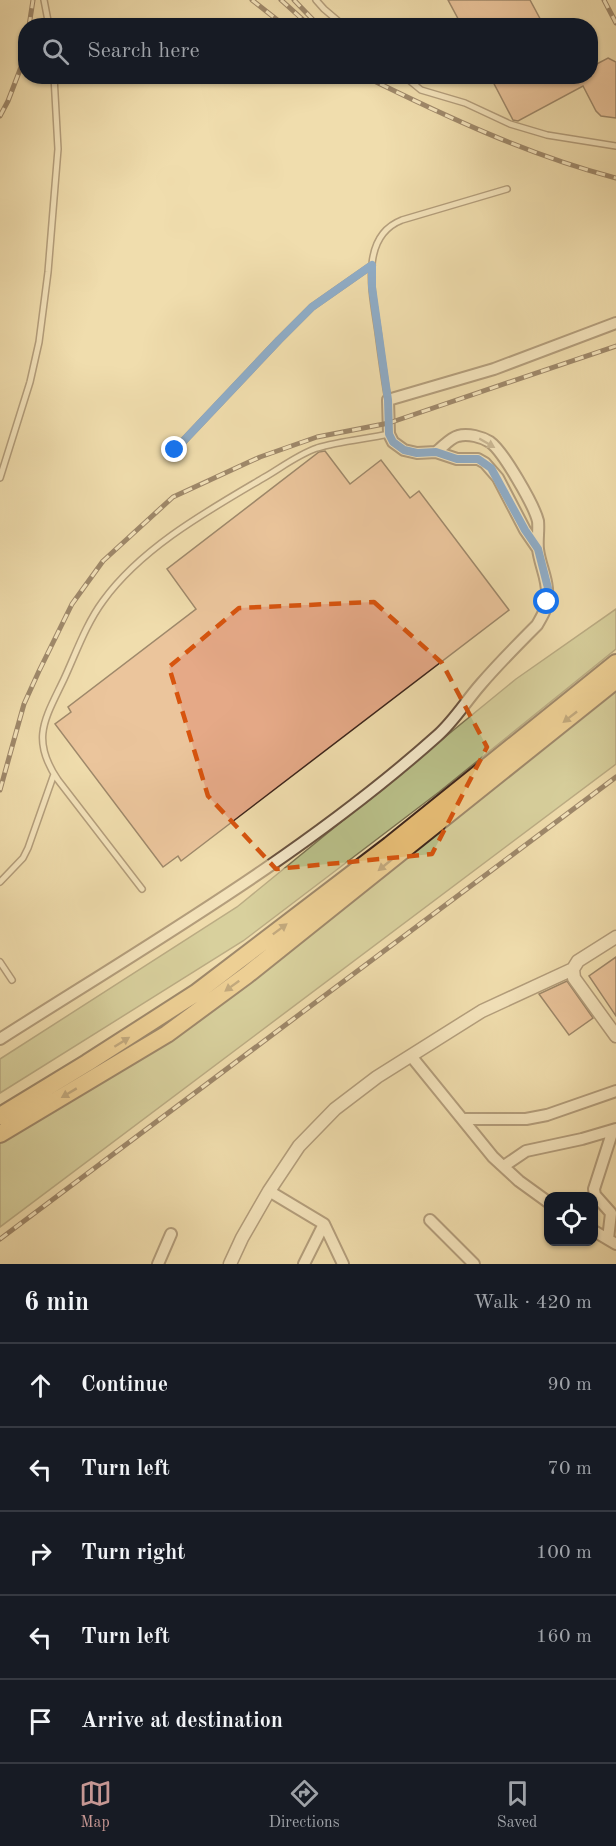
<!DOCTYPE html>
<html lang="en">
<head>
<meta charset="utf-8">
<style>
  body { margin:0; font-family:"Old Standard TT",serif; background:#242831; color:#f1f3f6 }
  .controls { position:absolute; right:18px; bottom:18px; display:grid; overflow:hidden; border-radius:12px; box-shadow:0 2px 4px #0004 }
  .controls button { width:54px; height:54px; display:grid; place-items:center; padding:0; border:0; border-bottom:2px solid #363941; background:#171b24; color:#f1f3f6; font:30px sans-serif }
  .stop { position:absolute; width:18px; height:18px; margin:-14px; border:4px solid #1a73e8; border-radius:50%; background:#fff }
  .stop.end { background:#1a73e8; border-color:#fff; box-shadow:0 2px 6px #0008 }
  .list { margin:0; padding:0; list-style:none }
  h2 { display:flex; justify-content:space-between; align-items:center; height:78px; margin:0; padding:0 24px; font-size:26px }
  h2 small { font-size:20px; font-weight:400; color:#9ea1a6 }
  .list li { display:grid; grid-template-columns:39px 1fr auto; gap:18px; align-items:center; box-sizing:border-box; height:84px; padding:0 24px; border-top:2px solid #363941 }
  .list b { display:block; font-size:22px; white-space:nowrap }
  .list em { font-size:20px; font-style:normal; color:#9ea1a6 }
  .icon { flex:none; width:33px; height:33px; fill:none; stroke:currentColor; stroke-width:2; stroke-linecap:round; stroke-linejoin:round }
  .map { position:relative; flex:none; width:616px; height:1264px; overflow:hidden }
  .search { position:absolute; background:#171b24; box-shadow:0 2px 4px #0004; left:18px; right:18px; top:18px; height:66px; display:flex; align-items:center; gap:15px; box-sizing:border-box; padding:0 21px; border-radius:24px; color:#9ea1a6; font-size:22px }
  .sheet { height:498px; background:#171b24 }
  nav { display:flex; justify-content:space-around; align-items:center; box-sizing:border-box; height:84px; border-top:2px solid #363941; background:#171b24; font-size:16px; color:#9ea1a6 }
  nav a { display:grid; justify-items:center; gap:3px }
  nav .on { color:#c59692 }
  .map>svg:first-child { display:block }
</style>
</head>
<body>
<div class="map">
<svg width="616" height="1264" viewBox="0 0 616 1264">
  <rect width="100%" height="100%" fill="#f0ddad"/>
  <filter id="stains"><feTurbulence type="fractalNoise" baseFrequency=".00333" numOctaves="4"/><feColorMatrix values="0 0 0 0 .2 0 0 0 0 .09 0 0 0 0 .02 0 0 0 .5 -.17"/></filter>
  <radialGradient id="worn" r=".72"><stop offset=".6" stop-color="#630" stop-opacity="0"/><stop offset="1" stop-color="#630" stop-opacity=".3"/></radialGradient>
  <!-- green -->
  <path fill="#bac18a" stroke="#7c7352" stroke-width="1.5" d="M616,609v40l-177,143 -196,149 -243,152v-34l237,-152 279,-228z
    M616,688v76l-616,463v-86l173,-108z"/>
  <!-- building -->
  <path fill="#e5a987" stroke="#3d251b" stroke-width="1.5" d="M448,0h82l14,26h-82z
    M608,58l8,4v56l-15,-2 -5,-5 -13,-25 -65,35 -5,-1 -23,-44h101v-9z
    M325,451l25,33 31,-24 29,38 9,-7 90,119 -328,251 -3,-5 -15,11 -108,-143 16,-12 -3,-5 128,-98 -29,-40 152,-117z
    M616,957v59l-27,-40z
    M567,981l26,37 -24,17 -30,-41z"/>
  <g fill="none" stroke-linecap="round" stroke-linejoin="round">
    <defs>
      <path id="service" d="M44,0l5,26
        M316,0l8,9 20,17
        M404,76l17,14 44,13 45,21 37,11 69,11
        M388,400c-4,-22 -7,-45 -10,-68 -5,-36 -20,-95 24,-112l105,-31
        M175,450l104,-110 33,-33 60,-42
        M0,478l30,-96 9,-40 9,-70 10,-123 -4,-73
        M0,882l23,-24 5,-10 26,-74
        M142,889l-84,-109c-28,-41 -13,-61 6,-101 12,-26 22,-55 39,-78 39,-54 106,-91 162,-124 17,-10 34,-23 52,-29 23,-7 49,-9 72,-14
        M0,962l12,18"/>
      <path id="minor" d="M538,549l-13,-19 -27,-52 -13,-15 -7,-4h-21l-21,-7 -19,1 -13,-3 -11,-8 -4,-8 -1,-34 106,-31 122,-46
        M0,1039c149,-95 305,-185 437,-303 17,-15 29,-35 44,-52 18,-21 37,-40 56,-59 5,-9 10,-16 10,-26 2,-18 -7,-33 -9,-50 -1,-9 1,-19 0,-28 -4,-16 -35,-70 -48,-79 -8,-5 -22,-9 -32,-6 -8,2 -15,11 -22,16
        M411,1056l82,101 26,24 29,21
        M463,1119h63l21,-4 69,-24
        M504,1166l22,-15 56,-12 34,-10
        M269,1191l55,33 19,40
        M430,1220l44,44
        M594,1231l22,13
        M608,1239l3,-26 -16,-18 -1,-6 19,-59
        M158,1264l13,-30
        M304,1264l20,-40"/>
      <path id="tertiary" d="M616,937l-38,24 -5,8 1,9 42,58
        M230,1264l12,-26 27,-47 30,-45 36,-37 42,-32 105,-66 91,-42"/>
      <path id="primary" d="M0,1116l87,-53 109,-70 194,-148 226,-182
        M0,1134l167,-100 80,-59 369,-295"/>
    </defs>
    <!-- service casing -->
    <use href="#service" stroke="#6a5340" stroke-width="8"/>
    <!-- minor casing -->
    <use href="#minor" stroke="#6a5340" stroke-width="14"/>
    <!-- tertiary casing -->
    <use href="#tertiary" stroke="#6a5340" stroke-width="15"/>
    <!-- primary casing -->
    <use href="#primary" stroke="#3d251b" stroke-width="20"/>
    <!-- service -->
    <use href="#service" stroke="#f5e9ca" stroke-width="5"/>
    <!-- minor -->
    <use href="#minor" stroke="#f5e9ca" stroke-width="10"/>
    <!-- tertiary -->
    <use href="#tertiary" stroke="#f5e9ca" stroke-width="12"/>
    <!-- primary -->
    <use href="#primary" stroke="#e8be76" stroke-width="16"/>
    <defs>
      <path id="rail" d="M252,0l33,26
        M281,0l29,26
        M294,0l25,26
        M604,0l12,23
        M29,26l4,-26
        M364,76c81,40 164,79 252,102
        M0,116l8,-15 18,-47
        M0,790l24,-86 15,-33 33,-67 31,-43 70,-64 87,-40 57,-20 72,-14 227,-77
        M0,1239l616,-462"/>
    </defs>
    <!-- rail casing -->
    <use href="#rail" stroke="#3d251b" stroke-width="5"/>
    <!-- rail -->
    <use href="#rail" stroke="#f5e9ca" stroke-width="3" stroke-dasharray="9" stroke-linecap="butt"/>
  </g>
  <!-- one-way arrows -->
  <defs><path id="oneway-solid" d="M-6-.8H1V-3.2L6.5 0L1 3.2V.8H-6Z" transform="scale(1.5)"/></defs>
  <use fill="#998772" href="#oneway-solid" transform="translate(487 443) rotate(30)"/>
  <g fill="#8a6a44">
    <use href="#oneway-solid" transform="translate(570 717) rotate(142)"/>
    <use href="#oneway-solid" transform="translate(385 865) rotate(141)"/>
    <use href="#oneway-solid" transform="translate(280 929) rotate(-37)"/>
    <use href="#oneway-solid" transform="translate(232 986) rotate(144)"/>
    <use href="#oneway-solid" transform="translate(122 1042) rotate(-32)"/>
    <use href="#oneway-solid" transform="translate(69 1093) rotate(149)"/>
  </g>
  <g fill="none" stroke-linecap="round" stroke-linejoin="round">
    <!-- route -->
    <path stroke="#1a73e8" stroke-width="8" d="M175,450l104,-110 33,-33 60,-42v22l16,113 1,34 4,8 11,8 13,3 19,-1 21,7h21l13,9 34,62 13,19 10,39 -1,14"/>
  </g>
  <!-- marked area -->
  <path d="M0 0H616V1264H0ZM374,602l68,61 45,84 -55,107 -156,15 -68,-73 -39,-129 70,-59z" fill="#f0ddad" fill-opacity=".55" fill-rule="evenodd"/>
  <path fill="none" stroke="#d7540e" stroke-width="4.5" stroke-dasharray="12 8" stroke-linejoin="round" d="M374,602l68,61 45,84 -55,107 -156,15 -68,-73 -39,-129 70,-59z"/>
  <rect width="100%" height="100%" filter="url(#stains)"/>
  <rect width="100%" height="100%" fill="url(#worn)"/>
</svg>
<div class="controls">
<button><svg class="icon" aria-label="locate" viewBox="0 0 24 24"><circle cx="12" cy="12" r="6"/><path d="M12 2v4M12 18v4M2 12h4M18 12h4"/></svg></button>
</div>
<div class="stop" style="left:547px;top:602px"></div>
<div class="stop end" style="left:175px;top:450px"></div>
<div class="search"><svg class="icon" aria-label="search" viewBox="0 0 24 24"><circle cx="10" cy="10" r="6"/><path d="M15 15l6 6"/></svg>Search here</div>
</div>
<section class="sheet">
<h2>6 min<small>Walk · 420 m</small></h2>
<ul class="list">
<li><svg class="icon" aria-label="ahead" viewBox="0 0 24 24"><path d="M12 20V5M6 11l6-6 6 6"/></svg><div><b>Continue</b></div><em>90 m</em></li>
<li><svg class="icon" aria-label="left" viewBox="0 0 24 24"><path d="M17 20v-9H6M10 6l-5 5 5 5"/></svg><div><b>Turn left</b></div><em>70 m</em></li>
<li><svg class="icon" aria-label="right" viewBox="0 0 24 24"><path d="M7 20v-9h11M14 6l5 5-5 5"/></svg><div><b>Turn right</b></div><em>100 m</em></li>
<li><svg class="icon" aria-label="left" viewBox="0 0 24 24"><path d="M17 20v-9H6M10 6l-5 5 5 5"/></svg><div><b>Turn left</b></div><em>160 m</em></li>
<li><svg class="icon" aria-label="arrive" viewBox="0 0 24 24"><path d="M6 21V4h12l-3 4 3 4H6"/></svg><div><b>Arrive at destination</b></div></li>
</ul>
</section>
<nav>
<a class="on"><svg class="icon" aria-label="map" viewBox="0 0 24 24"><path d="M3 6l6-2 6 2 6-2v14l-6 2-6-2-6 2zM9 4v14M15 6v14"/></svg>Map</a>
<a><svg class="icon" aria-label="directions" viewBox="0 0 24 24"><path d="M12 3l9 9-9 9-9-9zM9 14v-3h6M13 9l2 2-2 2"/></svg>Directions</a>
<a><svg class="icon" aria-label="saved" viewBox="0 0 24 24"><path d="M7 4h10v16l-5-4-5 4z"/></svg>Saved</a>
</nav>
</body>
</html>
